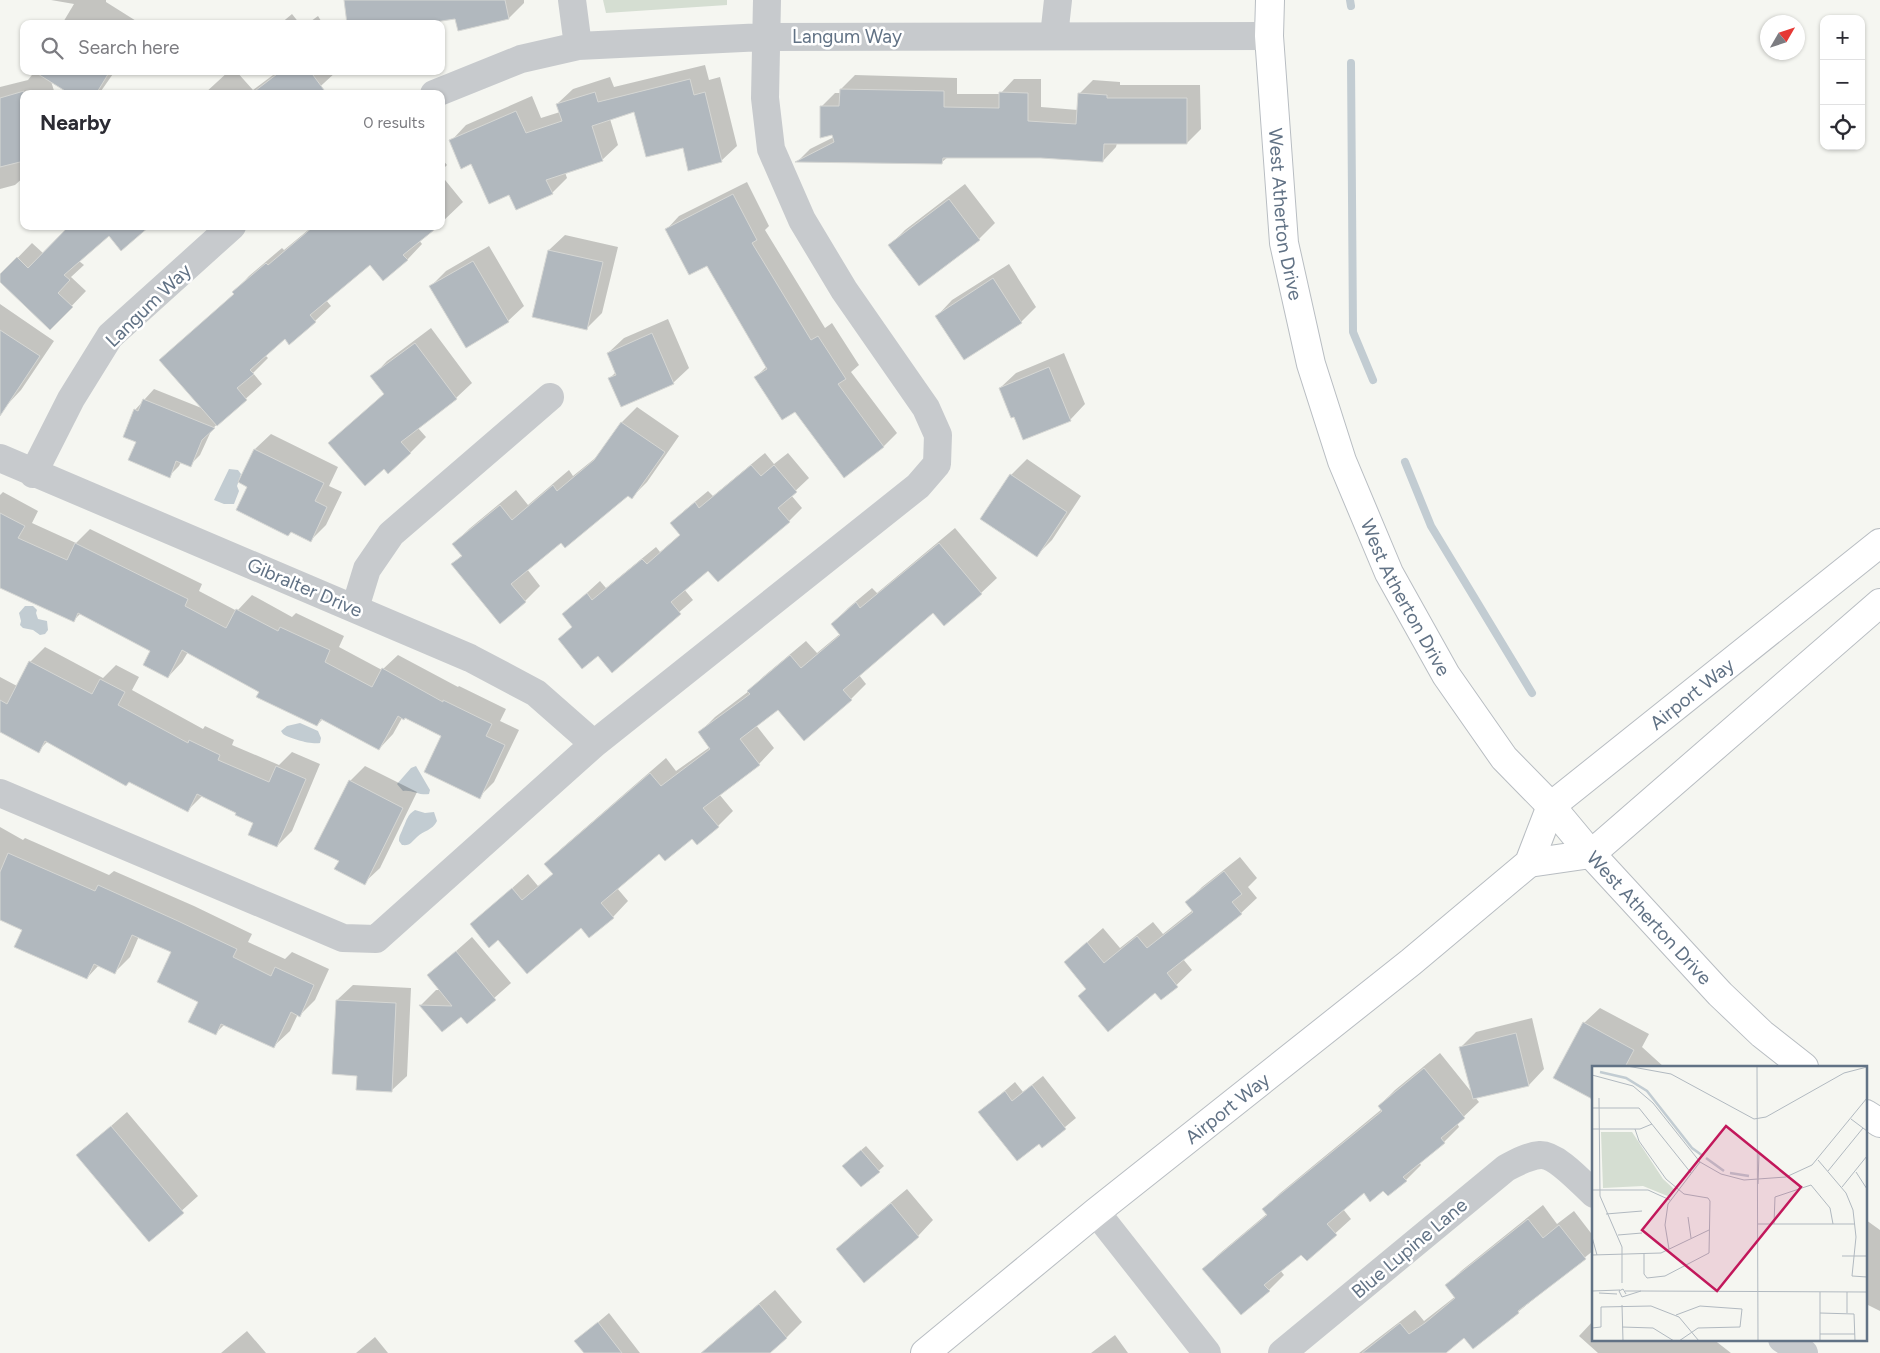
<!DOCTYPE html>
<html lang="en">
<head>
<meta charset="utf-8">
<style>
  body { margin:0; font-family:Figtree,sans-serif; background:#f7f7f7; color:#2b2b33 }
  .controls { position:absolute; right:15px; top:15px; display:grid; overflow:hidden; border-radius:10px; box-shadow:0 1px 4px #0004 }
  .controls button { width:45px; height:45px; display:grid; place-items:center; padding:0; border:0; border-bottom:1px solid #e1e1e2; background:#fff; color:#2b2b33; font:25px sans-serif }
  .compass { position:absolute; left:1760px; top:15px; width:45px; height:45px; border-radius:50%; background:#fff; box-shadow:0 1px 4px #0004; rotate:51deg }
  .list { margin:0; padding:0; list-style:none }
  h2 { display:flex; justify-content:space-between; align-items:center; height:65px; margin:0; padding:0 20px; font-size:21px }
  h2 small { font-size:16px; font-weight:400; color:#7c7c81 }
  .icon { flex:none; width:28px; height:28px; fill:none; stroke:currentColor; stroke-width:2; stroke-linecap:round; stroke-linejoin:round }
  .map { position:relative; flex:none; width:1880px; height:1353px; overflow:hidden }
  .search { position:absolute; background:#fff; box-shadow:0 1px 4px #0004; left:20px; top:20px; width:425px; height:55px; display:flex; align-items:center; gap:12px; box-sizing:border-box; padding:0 18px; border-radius:10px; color:#7c7c81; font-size:19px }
  .panel { position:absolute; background:#fff; box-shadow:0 1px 4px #0004; left:20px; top:90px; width:425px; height:140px; border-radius:10px }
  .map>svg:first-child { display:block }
</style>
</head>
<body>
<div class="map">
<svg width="1880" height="1353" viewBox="0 0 1880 1353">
  <rect width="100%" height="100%" fill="#f5f6f1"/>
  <!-- green -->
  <path fill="#d5ded2" d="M603,0h124v5l-121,8z"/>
  <!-- water -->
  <path fill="#c2ccd2" d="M229,469l9,1 3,4 -4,12 2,5 -5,13h-10l-10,-4z
    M25,606h8l4,4 -1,3 2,6 9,2 1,9 -3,4 -5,1 -7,-5 -10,-2 -3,-3 1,-4 -2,-8z
    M300,723l18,8 3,7 -1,5c-9,2 -31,-5 -37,-9l-2,-3 6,-5z
    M416,766l14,24 -1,4c-9,2 -18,-5 -26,-3l-6,-7 14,-16z
    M415,810l10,3 9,-1 3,9c-5,10 -13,9 -20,16 -6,5 -6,9 -15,8l-3,-4c0,-6 2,-7 4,-13 4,-8 4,-13 12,-18z"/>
  <!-- shadow -->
  <path fill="#0003" d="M51,0h55v2l35,22h-79l12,-20z
    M345,0h179v3l-15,15 -53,-1 -31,5v2h-77z
    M292,14l8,10h-20z
    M318,16l5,8h-16z
    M705,65l4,15 11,-3 17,69 -16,15 -37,-14 -49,-37 -25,9 8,26 -16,15 -37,12 2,6 -15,15h-42l-38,-30 -21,-22 15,-16 66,-29 9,22 19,-6 -3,-8 16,-15 37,-12 4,10z
    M35,71h80l-16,23h-27l-21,-13 4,13h-31v83l-9,8 -15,4v-102l28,-7z
    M124,71h11l-4,4z
    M229,71h7l17,19 20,-15 -3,-4 66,1 -24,22h-108z
    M855,75l102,3v16h43l14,-15h27v28l37,3 1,-16 14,-14 27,2v3h80l1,44 -14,14h-70l-1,4 -13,14 -62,-4h-93l-6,5 -144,-1 12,-12 24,-12 -12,-31 13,-13h6v-4z
    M441,158l6,7 -6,6z
    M441,175l22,27 -22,21z
    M747,182l22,44 -4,4 60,98 7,-5 27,42 -8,7 46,61 -13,13 -40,30 -49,-66 -40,-32 12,-12 -60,-102 -41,-34 13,-14z
    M965,184l30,39 -16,16 -60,45 -29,-39 15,-15z
    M72,226h75l-38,9 -30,26 5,4 -13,12 15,14 -22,23 -64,-33v-5l32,-33 12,11z
    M313,226h124l-18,14 3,4 -15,16 -37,4 -44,36 5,6 -16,15 -30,17 -20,17 3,3 -15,15 9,11 -50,45 -12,26 -10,10 -9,-3 -2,4 -10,10 -32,-35 -2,-31 19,-21 50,20 -43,-49 74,-67 -1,-1 15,-16 33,-28 2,2z
    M565,235l53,12 -16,66 -15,15 -38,-78z
    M489,246l35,60 -16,15 -77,-35 15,-15z
    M1009,264l27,43 -15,15 -84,-6 15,-16z
    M0,304l54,37 -33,49 -15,16 -6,-4z
    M668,319l21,49 -16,15 -63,-5 6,-6 -8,-19 16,-15z
    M431,328l41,55 -16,15 -38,30 8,9 -16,16 -26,14 -54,-24 55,-50 -13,-16 15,-16z
    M1064,353l21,51 -15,16 -56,-5 -14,-27 16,-15z
    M637,407l42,29 -32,46 -15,15 -5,-2 -66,46 -34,28 13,17 -15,15 -72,-37 9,-9 -8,-11 15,-15 47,-39 12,15 41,-35 4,6 26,-21 23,-33z
    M271,434l67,33 -9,19 13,6 -16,33 -15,15 -62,-54 -9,-4 15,-33z
    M765,453l9,11 14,-11 21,25 -18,17 11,13 -13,13 -80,48 -25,20 9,11 -81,71 -14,-17 -38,-15 13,-13 -9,-12 13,-12 23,-21 6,7 50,-41 4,5 21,-18 -9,-11 13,-13 23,-19 5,5z
    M1027,459l54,37 -29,44 -15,15 -55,-36 29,-44z
    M3,492l35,19 -6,12 44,20 14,-14 112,55 -3,7 38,20 15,-16 40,22 4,-4 48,23 -5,11 43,23 16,-15 60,32 1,-1 47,23 -6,12 19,9 -25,52 -15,15 -36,-62 -37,-18 -4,1 -9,16 -14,15 -56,-30 -6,6 -129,-73 -6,10 -14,15 -16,-27 -71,-37 -8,8 -73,-34v-92z
    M955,528l42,50 -16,15 -37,31 -11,-13 -74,64 7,9 -15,15 -73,9 -22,17 18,23 -15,16 -40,30 14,17 -15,15 -58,26 -43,36 11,13 -15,16 -32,10 -82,12 -27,-15 56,-50 10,12 16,-13 -8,-9 16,-16 104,-90 10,13 34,-24 -10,-15 15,-15 34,-26 15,-15 42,-35 11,12 24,-20 -8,-9 15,-16 24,-20 5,5z
    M45,647l58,31 13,-13 23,12 -7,13 71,39 2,-3 29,14 -2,5 47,20 13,-13 28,12 -28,67 -15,15 -23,-24 -51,-27 -15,15 -140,-69 -10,10 -38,-20v-54l17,9 13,-24z
    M365,766l52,26 -37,76 -16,15 -24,-23 10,-79z
    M0,827l23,13 2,-2 84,37 5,-4 80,35 58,28 -4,8 37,17 7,-7 37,17 -14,31 -15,15 -2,-1 -8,17 -16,15 -49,-22 -9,9 -43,-81 -34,-16 -9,21 -15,15 -16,-7 -12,13 -64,-49 -23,-10z
    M1240,857l17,21 -9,9 9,11 -16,15 -58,46 9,11 -30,29 -6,-8 -69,-3 -22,-26 38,-34 17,20 33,-26 10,12 30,-24 -6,-8 15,-15z
    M472,937l39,46 -44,39 -6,-7 -19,15 -21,-25 15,-15h5l-12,-15z
    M353,985l58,3 -4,88 -16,15 -33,-16 -21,-75z
    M1600,1008l49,26 -7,13 22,20h-70l-10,-44z
    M1532,1018l12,51 -15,16 -54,12 4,5 -22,21 2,4 -15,15 -25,20 2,3 -15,15 -23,9 -19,3 -21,17 8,10 -44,40 -6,-6 -21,17 4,5 -15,15 -65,-21 15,-15 49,-41 -4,-4 15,-15 103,-85 -3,-3 16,-16 45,-37 33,41 -12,-47 15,-15z
    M1043,1076l33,42 -34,28 -3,-4 -59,-30 35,-30 8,10z
    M127,1112l71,84 -49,44 -71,-85z
    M866,1146l18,20 -22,20 -14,-25z
    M907,1189l26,31 -15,16 -54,45 -26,-32 15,-15z
    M1543,1205l14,19 17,-13 20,26v13l-76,62 -45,36 -9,-11 -20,16h-85l56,-43 9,11 32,-25 -9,-11 14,-14z
    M1866,1220l14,10v81l-14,-7z
    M775,1290l27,32 -15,15 -19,16h-65l14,-14z
    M609,1313l31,40h-55l-9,-12z
    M1594,1320v19h119l18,14h-133l-19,-17z
    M247,1331l19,22h-45z
    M1115,1335l13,18h-37z
    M375,1337l13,16h-32z"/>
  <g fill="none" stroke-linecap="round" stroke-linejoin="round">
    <!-- stream -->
    <path stroke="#c2ccd2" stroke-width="8" d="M1350,0l1,6
      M1351,63l2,269 20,48
      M1405,462l26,64 101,167"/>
  </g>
  <!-- building -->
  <path fill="#b1b8be" stroke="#d6d7d4" d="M344,0h161l4,19 -51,12 -3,-12 -34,5h-74z
    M33,71h77l-14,23h-26z
    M281,71h29l17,23h-76z
    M690,79l4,16 11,-3 17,70 -34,9 -5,-23 -37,9 -12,-45 -42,14 11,35 -57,19 7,14 -37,16 -7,-15 -20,9 -18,-40 -10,5 -12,-29 67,-29 10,22 36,-12 -6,-17 39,-12 3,10z
    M840,89l104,2v16l55,1v-16l29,1v28l48,3 2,-31 29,2v3h80v46h-83l-1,18 -62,-4h-98l-1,6 -147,-2 39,-20 -2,-7 -12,3v-32h19z
    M24,91v70l-24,6v-69z
    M733,194l24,46 -5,3 59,97 7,-4 28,43 -8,5 46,63 -40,31 -49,-66 -13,8 -28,-43 13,-8 -60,-103 -18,9 -24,-46z
    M949,199l31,41 -61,46 -31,-41z
    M69,226h81l-29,25 -12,-15 -45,39 6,5 -12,13 15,14 -23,23 -50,-48v-8l17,-17 11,11z
    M314,226h125l-36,29 5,5 -25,21 -13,-16 -60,50 6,7 -27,23 -4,-6 -35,31 4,4 -17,14 10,12 -30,26 -58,-66 75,-66 -2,-2 34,-29 2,2z
    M548,250l55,12 -16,68 -55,-13z
    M473,261l36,61 -43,26 -37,-62z
    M993,278l29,45 -58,37 -29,-44z
    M0,330l40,26 -40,60z
    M652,333l22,51 -53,23 -13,-29 8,-3 -9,-22z
    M415,343l42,56 -56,43 10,11 -23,21 -4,-5 -19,17 -37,-43 56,-49 -14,-18z
    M1049,367l22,54 -48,19 -9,-23 -3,1 -12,-30z
    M143,399l72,29 -13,12 -11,27 -15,-6 -6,17 -42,-18 8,-18 -13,-5 11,-28 4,2z
    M621,422l44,30 -33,47 -4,-3 -63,52 -4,-5 -50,41 15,18 -26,22 -49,-60 11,-8 -10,-12 48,-39 12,15 41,-35 4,6 37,-31z
    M254,449l70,34 -9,18 12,6 -16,35 -20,-10 -3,4 -52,-26 11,-23 -9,-5z
    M751,465l10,11 13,-11 23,27 -19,16 12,14 -72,60 -10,-11 -37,31 10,12 -69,59 -14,-17 -16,13 -24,-30 14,-12 -10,-13 25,-21 5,7 50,-41 5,5 33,-29 -10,-12 25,-21 4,6z
    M1010,474l57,38 -30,45 -57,-38z
    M0,513l25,13 -7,12 49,22 8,-17 113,56 -3,7 41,22 10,-19 42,22 2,-4 50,23 -5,12 47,25 10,-19 61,34v-2l49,24 -6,12 19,9 -25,54 -56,-27 17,-36 -36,-18 -1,2 -6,-4 -19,34 -58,-31 -4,7 -61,-29 3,-5 -77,-42 -14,28 -25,-13 7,-14 -72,-38 -4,9 -74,-34z
    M939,543l43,51 -38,32 -11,-13 -90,77 9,10 -48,41 -26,-31 -38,29 20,26 -57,43 16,19 -22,18 -5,-6 -27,22 -6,-7 -58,49 13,15 -25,20 -8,-10 -54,46 -29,-34 -9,8 -19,-24 42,-36 10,12 31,-26 -9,-10 106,-91 11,13 49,-37 -12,-17 52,-38 -3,-3 43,-36 11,13 39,-33 -9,-11 25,-22 4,6z
    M29,661l63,33 8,-15 25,13 -7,13 70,38 1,-3 31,15 -2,5 51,22 7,-16 30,13 -29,68 -29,-12 5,-12 -18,-8 1,-2 -39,-19 -9,18 -59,-30 -3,4 -81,-45 -6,12 -39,-21v-32l7,4z
    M349,780l54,28 -38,77 -31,-16 5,-8 -25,-12z
    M8,853l87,38 3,-6 80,36 59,28 -4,8 38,19 4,-9 39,18 -14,32 -9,-5 -17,36 -53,-24 -5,11 -28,-13 10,-20 -41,-20 14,-30 -39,-17 -17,39 -21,-10 -7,15 -73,-32 8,-17 -22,-10v-48z
    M1224,871l18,23 -10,8 10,12 -75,59 11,14 -17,13 -6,-7 -47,39 -30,-36 8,-7 -22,-27 23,-20 17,21 33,-27 10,12 46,-36 -8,-10z
    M456,951l40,49 -29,24 -6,-7 -19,15 -23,-27 33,1 -25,-31z
    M336,1000l60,3 -4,89 -36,-2 1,-14 -25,-2z
    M1583,1022l51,28 -9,17h-31v33l-41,-22z
    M1516,1033l13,53 -56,13 -14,-52z
    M1424,1068l41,50 -24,20 4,5 -42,34 4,4 -19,15 -5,-5 -13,11 -6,-9 -37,31 10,11 -30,26 -6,-6 -37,30 6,6 -29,24 -39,-46 65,-54 -5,-6 120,-98 -4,-5z
    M1032,1085l34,44 -24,19 -3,-4 -22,17 -39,-49 27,-21 7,10z
    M111,1126l73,87 -35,29 -73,-87z
    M861,1150l19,22 -19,15 -19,-21z
    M891,1203l28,34 -55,46 -28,-34z
    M1528,1219l15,19 16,-13 27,34 -68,52 1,2 -46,36 -9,-11 -18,15h-84l38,-30 9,11 16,-11 30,-25 -10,-13z
    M759,1304l28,34 -17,15h-69z
    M598,1322l24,31h-38l-10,-12z"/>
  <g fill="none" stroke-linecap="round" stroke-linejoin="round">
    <defs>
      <g id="secondary">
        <path id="s1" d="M1270,0l-1,36 15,207 27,121 31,97 47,112 57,102 58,83 47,48 40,48 129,140 42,40 42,33"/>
        <path d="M1529,863l62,-9 289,-251"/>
        <path d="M1866,1114l14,9"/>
        <path id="s2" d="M925,1353l171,-141 315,-250 118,-99 22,-57 329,-263"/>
      </g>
    </defs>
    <!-- secondary casing -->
    <use href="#secondary" stroke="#b8bdc2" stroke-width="30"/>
    <!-- street -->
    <path stroke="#c7cacd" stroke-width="28" d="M572,0l6,46
      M1054,36l4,-36
      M434,94l87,-35 57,-13 188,-9 503,-1
      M0,458l470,200 66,35 58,51
      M33,474l38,-75 39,-63 122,-110
      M355,608l12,-39 24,-35 159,-137
      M0,793l343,145 33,1 218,-195 324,-258 19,-22 1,-29 -12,-27 -82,-118 -42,-70 -31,-71 -6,-51 2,-98
      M1096,1212l111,141
      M1782,1339l22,14
      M1282,1353l224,-185c11,-6 22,-12 34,-13 16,-1 42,28 54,39"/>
    <!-- secondary -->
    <use href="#secondary" stroke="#fff" stroke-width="28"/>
  </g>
  <g text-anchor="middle" stroke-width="5" stroke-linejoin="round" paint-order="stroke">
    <!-- street labels -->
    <g font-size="19" fill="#617285" stroke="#fff">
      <text x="847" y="43">Langum Way</text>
      <text dy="7" stroke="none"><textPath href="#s1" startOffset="215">West Atherton Drive</textPath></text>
      <text transform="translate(148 305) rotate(-44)" y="7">Langum Way</text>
      <text transform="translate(305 587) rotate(23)" y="7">Gibralter Drive</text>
      <text dy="7" stroke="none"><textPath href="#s1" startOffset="620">West Atherton Drive</textPath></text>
      <text dy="7" stroke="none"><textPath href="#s2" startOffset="1019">Airport Way</textPath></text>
      <text dy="7" stroke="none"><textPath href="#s1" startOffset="1025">West Atherton Drive</textPath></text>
      <text dy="7" stroke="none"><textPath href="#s2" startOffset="389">Airport Way</textPath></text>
      <text transform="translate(1409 1248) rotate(-40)" y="7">Blue Lupine Lane</text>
    </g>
  </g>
  <!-- overview -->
  <g transform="translate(1592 1066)">
    <rect width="275" height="275" fill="#f5f6f1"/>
    <path d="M9,66h31l31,47 12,11 -5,7 -27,-11 -40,2z" fill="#d5ded2"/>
    <path fill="none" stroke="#c2ccd2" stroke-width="2.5" d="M8,6l26,6 21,13 45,57 11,8M114,92l18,13M138,107l19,3"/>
    <path fill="none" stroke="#b1b9c0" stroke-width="1" d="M35,0l44,8 83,45 12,-2 78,-44 23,-6M165,0l1,275M0,9l41,11 20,17 47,59 21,12 23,6 42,-3 26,-12 55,-67M7,32l1,98 22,51v36M0,42h47l52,65M259,53l16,12M0,63h48l12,-5M43,63l4,12 27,38 18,15 24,4 2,3 -1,52 -44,23 -18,2 -3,-4v-20M226,94l28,33 7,17 3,27 -4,39 15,1M236,105l35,-43M264,106l11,17M166,118l1,-31M250,121l25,-31M0,124h56l22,10M14,148l36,-3M96,151l3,21M166,158h97M182,158l1,-27 36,-12 19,23 3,16M26,169l24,-2M0,171l5,18M77,183l-4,-24 3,-21 32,-42M0,189l69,-2 48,-23M250,190h25M0,225l28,-1M33,225h16l-19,6 -3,-6 4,-2 3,5M49,225l226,1M255,226v21M7,227l18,1M30,239l1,36M228,247l34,1 1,27M84,249l24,-9 42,3 -2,18 -42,1 -19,13M30,261l31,1 21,13M0,262l9,-1v-20l50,-1 28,11 20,24M228,268h35M228,275v-49"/>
    <path fill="#c2185b" fill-opacity="0.15" stroke="#c2185b" stroke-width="2.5" d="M134,60l75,61 -84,104 -75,-61z"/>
    <rect width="275" height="275" fill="none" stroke="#617285" stroke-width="2.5"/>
  </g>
</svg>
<div class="controls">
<button>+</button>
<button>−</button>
<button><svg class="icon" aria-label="locate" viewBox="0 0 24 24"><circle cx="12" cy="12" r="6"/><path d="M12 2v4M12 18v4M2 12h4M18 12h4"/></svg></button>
</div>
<svg class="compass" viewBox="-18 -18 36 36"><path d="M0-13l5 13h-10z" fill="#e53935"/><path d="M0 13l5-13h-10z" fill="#7c7c81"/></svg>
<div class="search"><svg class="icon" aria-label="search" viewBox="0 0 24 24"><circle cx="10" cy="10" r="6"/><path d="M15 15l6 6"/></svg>Search here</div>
<section class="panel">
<h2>Nearby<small>0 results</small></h2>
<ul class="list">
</ul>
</section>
</div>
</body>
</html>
